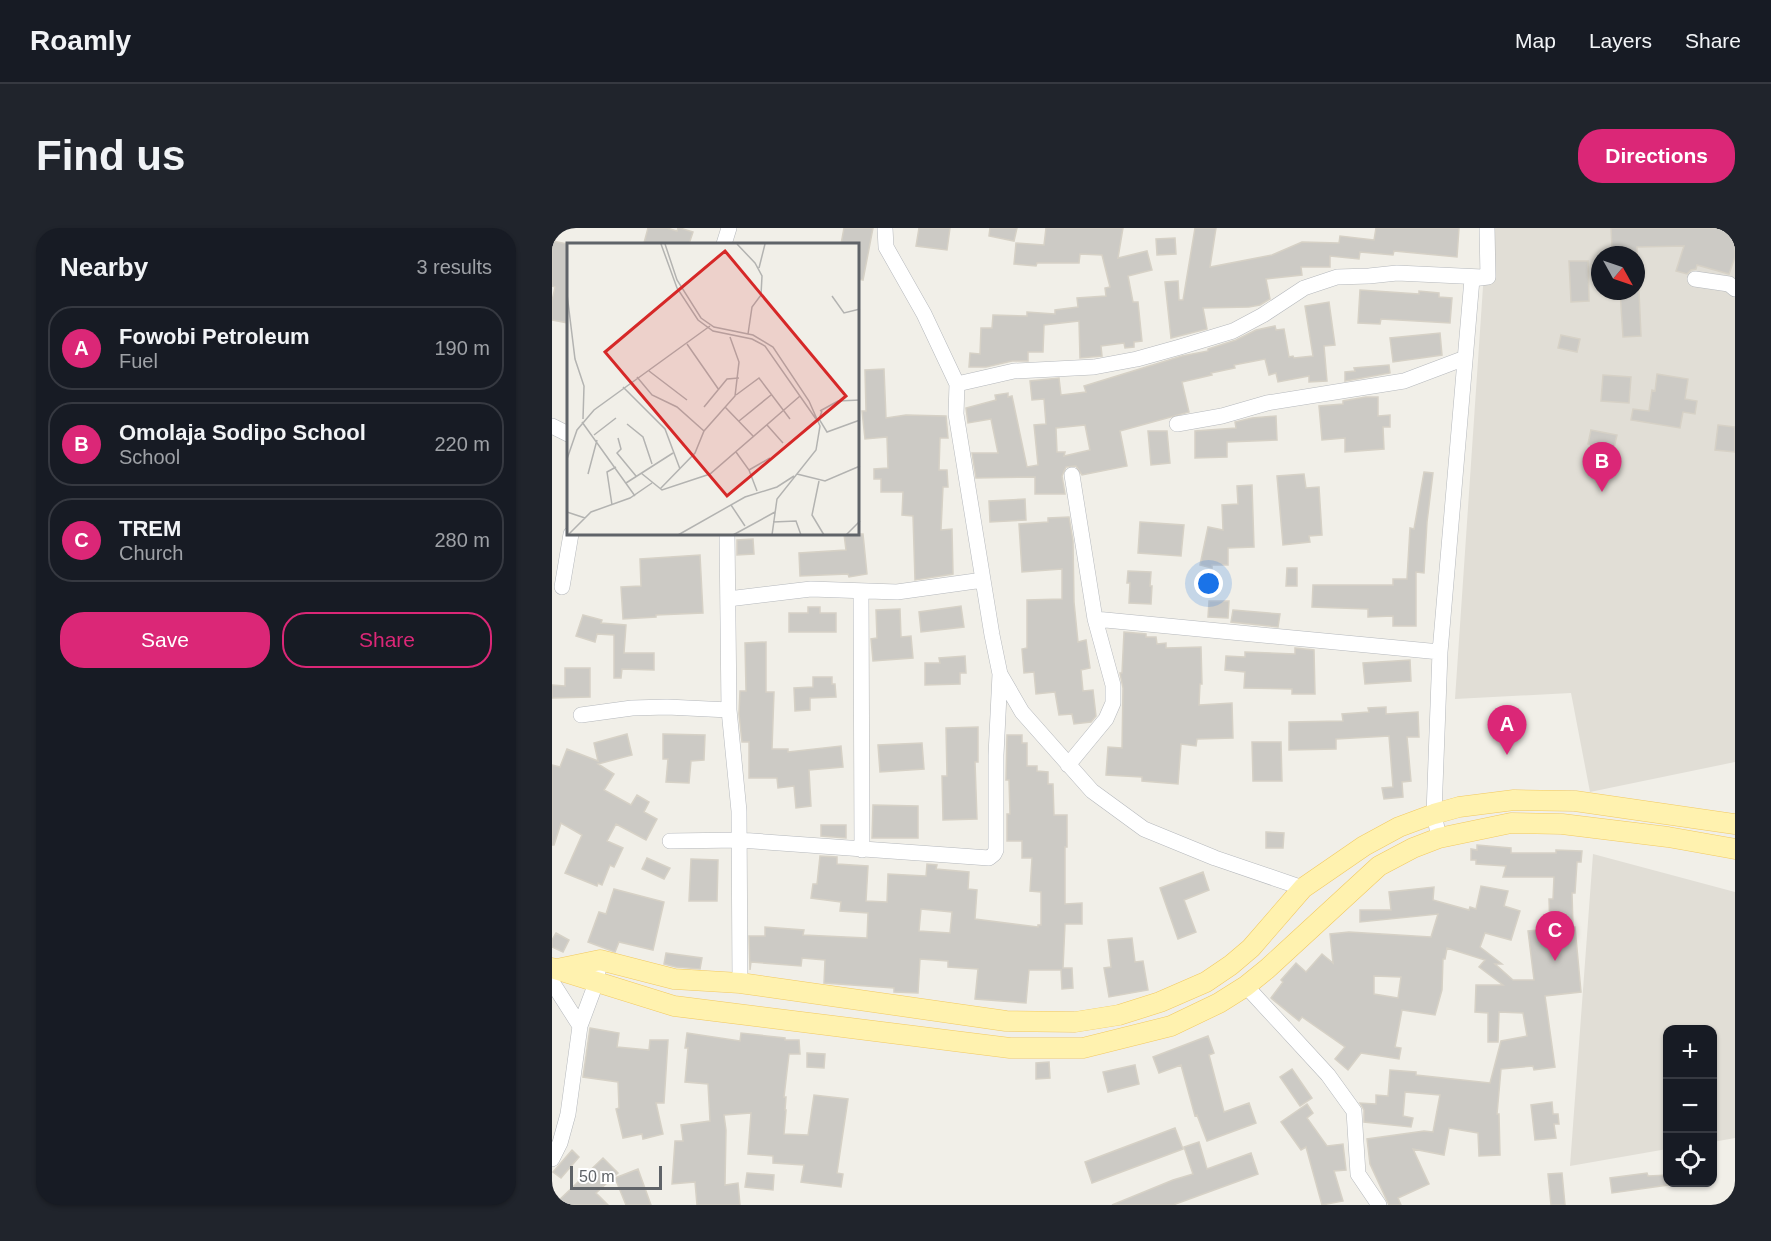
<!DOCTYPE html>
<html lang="en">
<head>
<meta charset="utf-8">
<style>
  body { margin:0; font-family:Arial,sans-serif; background:#20242c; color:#f1f3f6 }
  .controls { position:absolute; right:18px; bottom:18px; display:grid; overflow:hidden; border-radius:12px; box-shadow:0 2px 4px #0004 }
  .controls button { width:54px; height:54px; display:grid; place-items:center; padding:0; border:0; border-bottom:2px solid #363941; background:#171b24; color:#f1f3f6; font:30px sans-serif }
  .compass { position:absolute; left:1039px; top:18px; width:54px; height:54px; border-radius:50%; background:#171b24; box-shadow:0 2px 4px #0004; rotate:130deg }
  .scale { position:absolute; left:18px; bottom:15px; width:92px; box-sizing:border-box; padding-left:6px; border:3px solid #5f6368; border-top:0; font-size:16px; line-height:21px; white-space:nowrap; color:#5f6368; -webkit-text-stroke:4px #fff; paint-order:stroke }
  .you { position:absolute; left:657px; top:356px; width:21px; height:21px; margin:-15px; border:4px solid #fff; border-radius:50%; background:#1a73e8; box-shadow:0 0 0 9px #1a73e833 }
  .badge { display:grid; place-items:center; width:39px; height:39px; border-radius:50%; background:#db2777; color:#fff; font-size:20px; font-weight:700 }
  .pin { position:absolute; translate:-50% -50px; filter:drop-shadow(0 2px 3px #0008) }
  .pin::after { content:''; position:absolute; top:32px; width:21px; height:18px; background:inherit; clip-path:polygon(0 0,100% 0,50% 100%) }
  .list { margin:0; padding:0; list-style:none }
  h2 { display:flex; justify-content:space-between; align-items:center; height:78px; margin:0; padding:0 24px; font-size:26px }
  h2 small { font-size:20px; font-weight:400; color:#9ea1a6 }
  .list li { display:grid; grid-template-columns:39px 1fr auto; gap:18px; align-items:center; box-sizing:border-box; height:84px; margin:0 12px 12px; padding:0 12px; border:2px solid #363941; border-radius:24px }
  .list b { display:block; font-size:22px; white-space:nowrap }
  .list p { margin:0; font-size:20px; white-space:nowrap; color:#9ea1a6 }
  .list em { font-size:20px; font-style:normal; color:#9ea1a6 }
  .actions { display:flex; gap:12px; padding:18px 24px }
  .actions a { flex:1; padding:14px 0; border:2px solid #db2777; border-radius:24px; text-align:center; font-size:21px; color:#db2777 }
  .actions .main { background:#db2777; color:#fff }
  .icon { flex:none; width:33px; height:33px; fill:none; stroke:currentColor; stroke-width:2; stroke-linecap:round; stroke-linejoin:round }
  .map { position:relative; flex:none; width:1183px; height:977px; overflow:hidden; border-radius:24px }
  header { display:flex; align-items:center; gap:36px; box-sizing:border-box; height:84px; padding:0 30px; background:#171b24; border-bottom:2px solid #363941 }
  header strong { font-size:28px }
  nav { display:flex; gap:33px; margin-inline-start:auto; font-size:21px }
  .intro { display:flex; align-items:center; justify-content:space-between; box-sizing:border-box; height:144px; padding:0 36px }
  h1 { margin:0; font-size:42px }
  .button { padding:15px 27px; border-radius:24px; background:#db2777; color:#fff; font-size:21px; font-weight:700 }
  main { display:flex; gap:36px; padding:0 36px }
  aside { flex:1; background:#171b24; border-radius:24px; box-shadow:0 2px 4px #0004 }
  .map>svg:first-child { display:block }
</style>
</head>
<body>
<header>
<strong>Roamly</strong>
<nav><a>Map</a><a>Layers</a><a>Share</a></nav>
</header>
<div class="intro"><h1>Find us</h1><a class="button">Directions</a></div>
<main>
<aside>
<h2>Nearby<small>3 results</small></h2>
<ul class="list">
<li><span class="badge">A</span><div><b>Fowobi Petroleum</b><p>Fuel</p></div><em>190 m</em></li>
<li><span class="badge">B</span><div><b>Omolaja Sodipo School</b><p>School</p></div><em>220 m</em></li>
<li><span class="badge">C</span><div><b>TREM</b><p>Church</p></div><em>280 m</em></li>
</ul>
<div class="actions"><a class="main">Save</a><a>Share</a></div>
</aside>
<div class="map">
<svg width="1183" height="977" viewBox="0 0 1183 977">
  <rect width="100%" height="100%" fill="#f1efe8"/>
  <!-- education -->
  <path fill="#e1ded6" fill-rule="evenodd" d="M935,0h248v534l-145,30 -19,-99 -116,6zM1048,27h36v36h-36z
    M1041,626l142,38v246l-22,4 -1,-112h-44l-1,119 -97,17z"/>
  <!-- building -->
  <path fill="#cccac5" stroke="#d6d1c6" stroke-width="1.5" fill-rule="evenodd" d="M96,0h19l10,3 1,-3h2l13,4 -4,12h-38l-7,-1z
    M292,0h29l-10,52 -5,-1v-35h-17z
    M367,0h31l-3,22 -31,-4z
    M438,0h27l-3,13 -25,-5z
    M494,0h77l-5,30 29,-7 5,19 -24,6 5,26h5l4,39 -8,1v5l-9,1 -1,-5 -23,3 1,10 -22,2 -1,-37 -35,4 -1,27h-15v9h-16l-26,6h-17l1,-14 10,1 1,-26h11l1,-13 34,1v-4l28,2v-4l23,-3 -1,-9 29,-2 -1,-8 5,-1 -8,-32 -22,-1 -1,9h-42l-1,3 -22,-2 2,-21 28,2z
    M643,0h21l-6,39 62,-12 30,-13 37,1 1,-7 34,4 2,-12h83l-2,29 -63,-6 -1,4 -33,-3 -1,7 -29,-3v11h-29l1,8 -36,4 4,20 -10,6 -11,2 -46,1 4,21 -36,9 -6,-56 13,-1 1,19h4z
    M1059,0h124v29l-6,17 -32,-9 -1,4 -5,1 -4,4 -11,-3 8,-25 -47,1v8h-18l-1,-7h-6z
    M623,10l1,16 -19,1 -1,-16z
    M0,13l16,3v79l-16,-3v-19l3,-14 -3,-1z
    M1017,33h19l1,40 -18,1z
    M808,62l59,4v-3l20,2v4l13,1 -2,25 -69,-4 -1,5 -22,-1z
    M1068,63h19l2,45 -18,1z
    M777,74l6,43 -11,1 3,35 -18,1v-6l-31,6 -2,-9 -7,2 -4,-16 -31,6 1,3 -24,5 1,2 -30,7 7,30 -69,19 7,35 -45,9 -6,-9 -10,1 -4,9 3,18h-30v-17l-59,1 -4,-25h26l-7,-34 -23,4 -2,-15 30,-8 -1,-5 13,-2v4l4,-1 15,71 11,-2 -4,-40 12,-1 -2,-25 -12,1 -2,-19 29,-3 2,17 25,-3 -2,-6 98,-30 26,-5v-2l28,-9 20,-10 19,-4 1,4 8,-1 5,28 4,-1 1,2 19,-2 -8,-50zM533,197l5,25 -26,6 1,-4h-8l-1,-24z
    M888,105l2,22 -49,7 -3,-24z
    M1009,107l19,4 -3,13 -19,-4z
    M837,137l1,8 -45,8v-9l10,-1 -1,-3z
    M332,141l2,49 20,-3 40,1 2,22h-8l-1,32h8l1,17h-5l-2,43 11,-1 1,45 -38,6 -2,-64 -11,-1 1,-23h-22v-13h-7v-10l14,-1 -1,-31 -22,2 -3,-28h4l-1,-41z
    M1105,146l31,5 -3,20 12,2 -2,13 -12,-2 -3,16 -49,-8 2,-11 16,2 3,-21 3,1z
    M1051,147l28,2 -2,26 -28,-2z
    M814,169h12v19l12,-1v12h-7l1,22 -39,3v-14l-23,2 -3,-34 24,-2v-3z
    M724,188l1,24 -50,2v15l-32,1v-27l41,-3 -1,-6 17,-4z
    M1166,197l17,2v25l-20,-2z
    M1039,202l26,5 -3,13 -26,-4z
    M596,203h19l3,32 -19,2z
    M872,244l9,1 -6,49 -3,51 -8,-1v54h-23v-10l-25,1v-8l-56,-2 1,-22h80v-6h14l3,-51 4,1z
    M752,246l2,14 13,-1 3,48 -13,1 1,6 -27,3 -6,-69z
    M700,257l2,62 -26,1v17h-16v3l-12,-3 8,-38 15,3 -1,-25 16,-1 -1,-18z
    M473,271l1,21 -36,2 -1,-21z
    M517,289l4,24 1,61 4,40 8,-2 4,28 -9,2 2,21 10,-1 3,26 -5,6 -17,2 -2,-10 -13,1 -4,-23 -19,2 -2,-22 -10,1 -2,-24 5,-1v-48l35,-1v-30l-40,3 -3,-48 29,-2v-4z
    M588,294l44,3 -3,31 -43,-3z
    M292,306h19l4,40 -18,3 -1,-3 -48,2 -1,-23 47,-3z
    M201,311l1,15 -17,1v-15z
    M148,327l3,58 -47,2v2l-33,2 -2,-32 20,-1 -1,-27z
    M735,340h10v18h-11z
    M576,343l23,1 -1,14h2l-1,18 -22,-1 1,-20h-3z
    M657,373h20l-1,17 -20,-1z
    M409,378l3,21 -43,5 -2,-20z
    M256,379h12v6h16v19h-47v-19h19z
    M348,381l1,28 10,-1 2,22 -40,3 -2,-22 6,-1 -1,-28z
    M681,382l47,4 -2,13 -47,-5z
    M31,387l19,5 -1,3 25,2 -2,28h30v17l-32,-1 -1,9h-7v-43l-17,-1 -2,8 -19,-6z
    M572,404l22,2v3h10l1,7 9,-1v5l35,-1 1,37h-2l-1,21 33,-2 1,35 -36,1 -1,7 -15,-2 -3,40 -36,-3v-4l-36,-2 2,-28 14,1 1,-60 -3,-15h2z
    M214,414v50h8l-2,57h16v3l53,-6 2,21 -34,3 2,36 -15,2 -2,-22 -16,2 -1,-10h-28v-36h-7l-3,-28 1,-23h6l-1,-48z
    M743,420l19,2 1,44h-23v-5l-48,-1 1,-16 -20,-2 1,-14 19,1v-5l50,2z
    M413,428l1,17h-6v11l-35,1v-22h15l-1,-5z
    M858,432l1,21 -46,3 -2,-21z
    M13,440h25v29l-38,1v-13l13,1z
    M261,449h19v7h3l1,13 -26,1v12l-15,1 -1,-23 19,-1z
    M834,479v7l32,-2 1,25h-12l4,44 -9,1 1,15 -19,2 -2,-11 11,-1 -4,-51 -53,3v10l-47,1v-28l54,-1 -1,-7 27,-2 -1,-4z
    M426,499v35h-3l2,57 -34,1 -1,-44h5l-1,-48z
    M75,506l5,21 -34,9 16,10 -10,16 27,15 6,-10 12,7 -5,10 13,7 -11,21 -30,-16 -9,17 16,7 -9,19 -4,-2 -8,20 -4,-2 -1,3 -32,-13 17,-38 -21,-12 -7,22h-2v-80l8,2 7,-18 31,12 -4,-18z
    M111,506l42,1 -1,25 -13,1 -2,22 -23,-1 2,-23h-5z
    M455,507h15v8h5v23h10v5l11,1v12h5l1,31h13v32h-2v57l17,-1v21h-17l-2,44h9l1,20 -11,1 -1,-19h-32l-3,33 -51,-4 3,-30 -30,-2v-6l-28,-2 -2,34 -24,-1v-4l-70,-5 1,-23 -23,-2 -1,8 -50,-4 -1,8 -1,-34h16v-9l39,3 -1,5 64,3 1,-25 -28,-2 1,-9 -30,-4 2,-14h4l3,-28 17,1v7l31,2 -2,35 21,1 1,-28 38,2 1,-12 10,1 -1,4 33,3 -1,17 9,1 -2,29 63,8v-2h3v-33l-11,-1 2,-33h-10v-17h-15v-27h3l-1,-34h-3zM369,681l31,3 -2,21 -31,-2z
    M700,514h29l1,39h-29z
    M370,515l2,26 -44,3 -2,-27z
    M321,577l45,1v32h-46z
    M269,597h25v13l-25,-2z
    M714,604l18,1 -1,15h-17z
    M925,617l34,3v5h45v-3l26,1 -1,11h-4l-2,31h-3l1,34h2l6,65 -36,4 10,71 -21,3 -1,-4 -32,3 -4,45h2l1,41 -21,1 -1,-23 -29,-5 -5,27 -31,-6 16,35 -31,14 3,7h-12l-19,-41 -3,-25 57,-8 9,1 7,-37 -35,-3 -2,24 10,2 -2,9 -47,-5v-12l-4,-7 16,1v-9l12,1 2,-26 26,2v3l74,8 11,-42 26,-5 -4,-23 -24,-1 -1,30h-10v-29l-13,-1 1,-27h27l-24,-18 6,-7 -38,-12 -2,11h-2l-1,31 -7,25 -33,-5 -7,37 6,1 -2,11 -38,-6 -13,17 -13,-11 10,-12 -43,-30 -3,4 -28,-23 12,-16 -2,-2 15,-17 10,9 16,-18 11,9 -3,-29 19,-2 82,5 7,-23 -78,8v-12h31l-2,-18 45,-5 -1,13 36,10 1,-3 6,2 5,-23 27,5 -4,15 16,5 -9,29 -26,-7 -5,14 22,17h-7l18,16h21l-6,-49 22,-2 -1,-30h4l1,-22h-51l3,-11 -30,-2v-4h-5v-11l6,1zM822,748l27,1 -3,21 -24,-4z
    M95,630l23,10 -6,11 -22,-10z
    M139,631l27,1 -1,41h-28z
    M651,644l6,18 -25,10 12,32 -18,7 -18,-51z
    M62,661l50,13 -11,48 -34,-8 -4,10 -27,-10 11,-30 7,2z
    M4,705l13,7 -6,12 -11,-5v-7z
    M580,710l3,24 8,-1 5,29 -39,7 -5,-29 7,-1 -3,-27z
    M114,725l36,5 -2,11 -24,-2 -12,-3z
    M38,800l29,5 -2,14 32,3 1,-10h18l-4,63h-8l7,31 -20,5 -1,-5 -19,4 -7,-29 3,-1 -1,-26 -35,-5z
    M135,805l53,8 1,-8 44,5v2h14l1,14h-11l-5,43h2l-1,13h1l-2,24 24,1 6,-40 34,4 -11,74 6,1 -2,13 -40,-5 3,-17 -31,-2v-7l-25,-2 3,-41 -27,2 2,15 -1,55 13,-2 2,22h-43l-2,-23 -23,2 3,-43h8l-2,-16 29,-4 -2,-37 -23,-2 3,-34h-3z
    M656,808l6,17 -5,2 15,57 25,-9 7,20 -49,18 -10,-26 -2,1 -14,-51 -22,8 -6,-16z
    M255,825l18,1 -1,14 -17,-1z
    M497,834l1,16 -14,1v-16z
    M583,837l4,19 -31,8 -5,-20z
    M740,841l20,29 -12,8 -20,-29z
    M1000,874l1,12h5l1,10h-5l2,14 -21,2 -4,-35z
    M755,876l6,9 -6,5 20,28 16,-2 3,26 -12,1 9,30 -21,4 -16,-58 -5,3 -20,-28z
    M623,900l8,21 -91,34 -7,-21z
    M647,914l8,27 44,-16 7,21 -85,31h-61l61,-25 20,-6 -9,-27z
    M20,922l7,7 -18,21 -8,-6z
    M51,930l15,15 -22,20 12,12h-54z
    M86,941l13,36h-25l-11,-27z
    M195,945l27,2 -1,15 -28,-3z
    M1010,945l3,32h-14l-3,-31z
    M1095,945l1,3 20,-1v10l-56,8 -2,-15z"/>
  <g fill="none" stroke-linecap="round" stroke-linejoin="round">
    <defs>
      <path id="minor" d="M333,0l1,19 38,67 33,70 -1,30 36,221 8,39 22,38 70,79 52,38 71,29 88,30
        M172,16l5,-16
        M1143,51l34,5 6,5
        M405,156l57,-13 80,-4 43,-8 43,-12 53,-16 30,-16 41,-27 33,-11 32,-1 28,-3 85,4
        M625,196l45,-8 45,-13 137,-22 61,-23
        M0,198l16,8
        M175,306l2,176 10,101 1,172
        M10,359l9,-53
        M309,363l1,259
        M176,371l83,-10 86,3 86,-12
        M543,391l345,33
        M29,487l51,-7 35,-1 62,3
        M516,537l38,-46 7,-16v-18l-18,-66 -23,-144
        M887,610l-5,-24 6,-162 32,-373 16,-2 -1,-49
        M118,613l69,-1 250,18 5,-4 2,-4v-95l4,-81
        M0,754l28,44
        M694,758l82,89 26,36 4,63 21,31
        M0,931l8,-16 8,-29 12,-88 16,-43 4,-23"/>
      <path id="major" d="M0,740l122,38 336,42h73l88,-22 48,-23 27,-17 21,-17 112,-103 34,-18 26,-10 72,-15 51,1 106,13 67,12
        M5,741l43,-9 74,19 66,4 266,38 69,1 44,-7 41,-13 46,-20 25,-17 20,-17 52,-60 61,-42 35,-19 35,-13 25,-7 55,-7 61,1 160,23"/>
    </defs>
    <!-- minor casing -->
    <use href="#minor" stroke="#b5b8bc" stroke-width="16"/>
    <!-- major casing -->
    <use href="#major" stroke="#f2c960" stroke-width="21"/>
    <!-- minor -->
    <use href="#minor" stroke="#fff" stroke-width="15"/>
    <!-- major -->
    <use href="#major" stroke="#fff2af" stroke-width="20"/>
  </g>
  <!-- overview -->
  <g transform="translate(15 15)">
    <rect width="292" height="292" fill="#f1efe8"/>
    <path fill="none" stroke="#b3b3b1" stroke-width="1.5" d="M94,1l16,44 21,32 15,11 39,8 13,7 51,73M98,1l12,36 24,38 13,9 39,8 20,12 36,54 11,25 -4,24 -39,49 -5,36M170,1l18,19 7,13 -1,19 -9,12 -4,27M192,25l6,-24M0,51l8,65 9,27 -1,33M265,53l12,17 16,-4M120,101l32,46M82,128l38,29M70,134l15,18 25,12 27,24M56,144l42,42 15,40M169,152l23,-17 31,41M137,164l23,-28 12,-1M158,164l29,30M253,168l18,-10 22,-1M255,168l-3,8 8,13 33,-12M172,178l32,-26M15,179l53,74M60,181l16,13 9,27M200,182l16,18M27,192l22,-17M51,195l3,11 -4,4 19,23M169,209l13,18 8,21M0,216l10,-29 17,-20 116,-84M182,227l21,-12M74,230l21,17 48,-16 90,-78M21,231l9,-34M230,231l28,7 35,-15M252,238l-7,34 12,20M59,240l47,-30M93,246l35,-36 9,-22 31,-35 4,-34 -9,-25M45,262l-5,-33 9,-5M164,262l14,21M0,269l18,6M206,279l23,-1 5,14M1,292l23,-23 39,-14 22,-15M111,292l67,-38 32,-10 17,-11M166,292l42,-23M279,292l14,-14"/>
    <path fill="#d62828" fill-opacity="0.15" stroke="#d62828" stroke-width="3" d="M158,8l121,145 -119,100 -122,-144z"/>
    <rect width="292" height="292" fill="none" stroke="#5f6368" stroke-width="3"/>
  </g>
</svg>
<div class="controls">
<button>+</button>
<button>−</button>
<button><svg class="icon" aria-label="locate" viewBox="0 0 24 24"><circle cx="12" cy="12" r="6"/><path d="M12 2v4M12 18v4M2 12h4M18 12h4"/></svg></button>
</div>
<svg class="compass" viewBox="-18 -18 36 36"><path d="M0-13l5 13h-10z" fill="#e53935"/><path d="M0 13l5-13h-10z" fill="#9ea1a6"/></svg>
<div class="scale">50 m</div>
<div class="you"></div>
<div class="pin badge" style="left:955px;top:527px">A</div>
<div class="pin badge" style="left:1050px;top:264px">B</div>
<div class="pin badge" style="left:1003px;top:733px">C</div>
</div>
</main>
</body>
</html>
